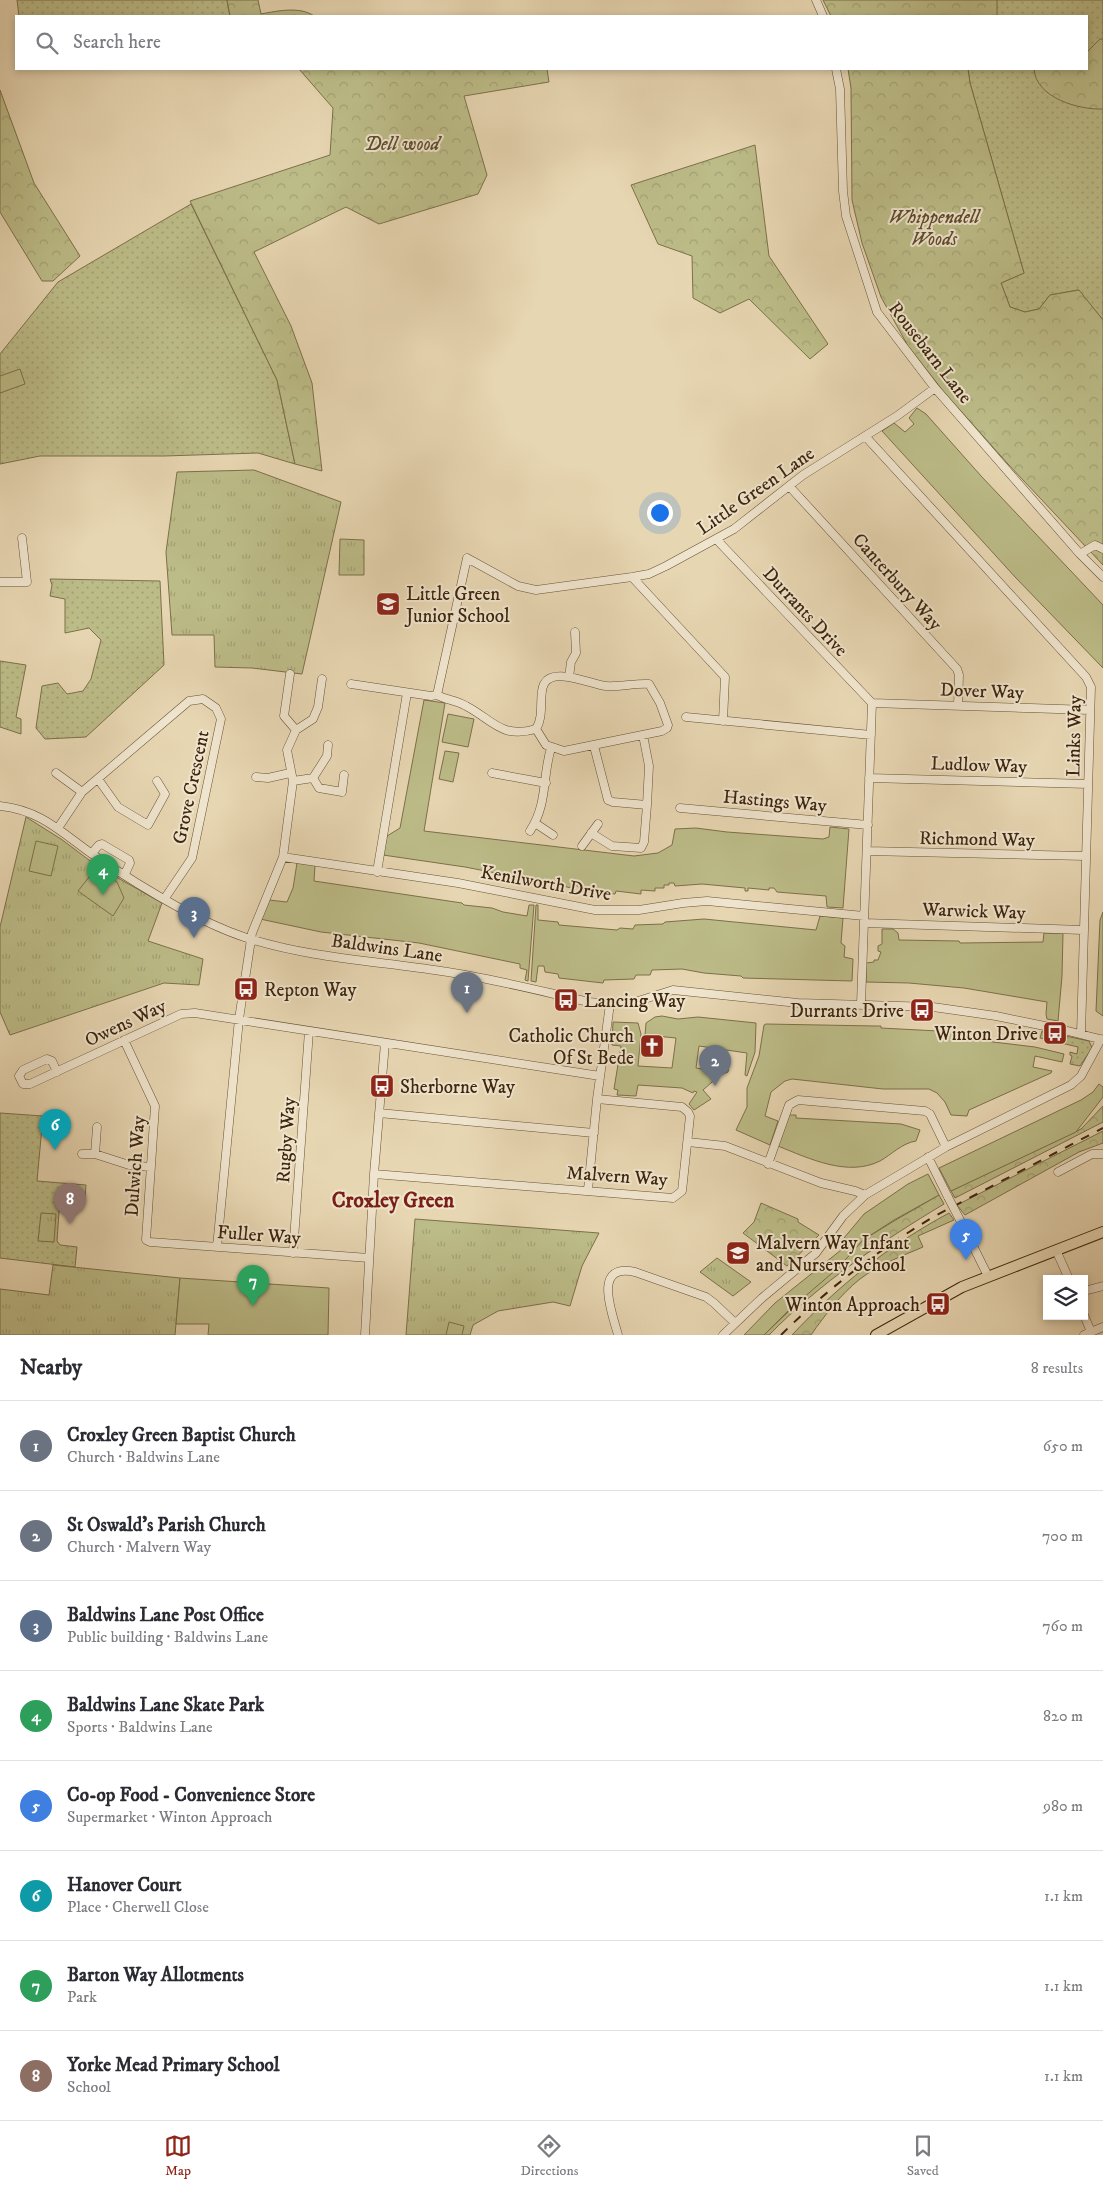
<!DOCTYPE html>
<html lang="en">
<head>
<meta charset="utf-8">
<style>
  body { margin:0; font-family:"IM FELL DW Pica",serif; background:#f2f2f3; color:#2b2b33 }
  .controls { position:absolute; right:15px; bottom:15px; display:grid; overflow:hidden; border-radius:0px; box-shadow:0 2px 8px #0003 }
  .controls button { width:45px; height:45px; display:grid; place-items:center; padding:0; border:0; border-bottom:1px solid #e1e1e2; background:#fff; color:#2b2b33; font:25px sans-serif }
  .you { position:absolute; left:659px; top:512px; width:18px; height:18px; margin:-12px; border:4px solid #fff; border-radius:50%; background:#1a73e8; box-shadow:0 0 0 8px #1a73e833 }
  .badge { display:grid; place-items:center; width:32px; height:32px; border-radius:50%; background:#8f2418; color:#fff; font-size:16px; font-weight:700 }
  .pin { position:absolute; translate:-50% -41px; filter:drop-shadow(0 1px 2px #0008) }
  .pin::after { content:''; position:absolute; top:26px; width:18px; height:15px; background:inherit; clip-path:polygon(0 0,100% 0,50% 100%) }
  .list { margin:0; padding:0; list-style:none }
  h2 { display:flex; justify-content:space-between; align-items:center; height:65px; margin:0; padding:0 20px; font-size:21px }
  h2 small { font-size:16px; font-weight:400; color:#7c7c81 }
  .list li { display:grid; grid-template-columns:32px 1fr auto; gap:15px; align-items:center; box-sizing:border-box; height:90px; padding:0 20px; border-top:1px solid #e1e1e2 }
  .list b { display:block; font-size:19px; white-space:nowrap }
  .list p { margin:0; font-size:16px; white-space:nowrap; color:#7c7c81 }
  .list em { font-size:16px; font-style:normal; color:#7c7c81 }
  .icon { flex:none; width:28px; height:28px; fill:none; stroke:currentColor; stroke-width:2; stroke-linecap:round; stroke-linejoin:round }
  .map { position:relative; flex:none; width:1103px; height:1335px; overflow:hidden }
  .search { position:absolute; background:#fff; box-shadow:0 2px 8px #0003; left:15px; right:15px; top:15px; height:55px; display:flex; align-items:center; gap:12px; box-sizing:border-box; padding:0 18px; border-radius:0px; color:#7c7c81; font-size:19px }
  .sheet { height:785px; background:#fff }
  nav { display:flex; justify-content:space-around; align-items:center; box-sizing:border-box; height:70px; border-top:1px solid #e1e1e2; background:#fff; font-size:14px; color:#7c7c81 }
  nav a { display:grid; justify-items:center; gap:2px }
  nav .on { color:#8f2418 }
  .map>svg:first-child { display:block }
</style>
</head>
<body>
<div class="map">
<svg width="1103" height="1335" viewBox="0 0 1103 1335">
  <defs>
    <pattern id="grass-dots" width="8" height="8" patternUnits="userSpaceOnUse" patternTransform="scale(1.25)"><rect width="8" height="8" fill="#bcbc88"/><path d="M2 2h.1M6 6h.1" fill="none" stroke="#a3a174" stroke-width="1.8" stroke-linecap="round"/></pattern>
    <pattern id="forest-crowns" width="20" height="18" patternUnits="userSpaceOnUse" patternTransform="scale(1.25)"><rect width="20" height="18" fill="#bcbc88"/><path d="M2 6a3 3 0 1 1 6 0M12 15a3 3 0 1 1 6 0" fill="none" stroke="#a3a174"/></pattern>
    <pattern id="park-tufts" width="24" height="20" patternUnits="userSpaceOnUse" patternTransform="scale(1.25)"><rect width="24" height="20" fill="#bcbc88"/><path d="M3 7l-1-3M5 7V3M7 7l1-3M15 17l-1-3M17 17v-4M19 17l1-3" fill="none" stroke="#a3a174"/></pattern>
  </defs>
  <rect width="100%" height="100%" fill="#e7d6b2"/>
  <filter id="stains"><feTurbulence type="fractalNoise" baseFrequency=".004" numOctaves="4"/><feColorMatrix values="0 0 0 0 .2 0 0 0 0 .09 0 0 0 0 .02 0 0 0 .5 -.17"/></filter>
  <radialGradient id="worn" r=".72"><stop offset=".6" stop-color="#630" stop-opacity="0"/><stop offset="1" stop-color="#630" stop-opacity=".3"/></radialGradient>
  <!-- grass -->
  <path fill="url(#grass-dots)" stroke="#7d704a" d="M17,0h210l3,16h-211z
    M977,0h126v320l-25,-30 -28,5 -11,14 -14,3 -15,-5 -9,-24 23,-10 -54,-190 -2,-14h119v-53h-113z
    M191,204l86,176 18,84 -37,-11 -94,3h-124l-40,8v-110l58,-72z
    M50,579l110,2 4,84 -78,72 -41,2 -9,-11 6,-42 16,-3 9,11 16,-3 8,-12 10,-39 -12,-12 -24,5v-34l-15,-3 2,-11z
    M0,661l26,4 -10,52 5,2v15l-21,-7z
    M1042,1031l47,10 3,7 -12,18 -10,-2 2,-8 -2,-1v-3l7,2 1,-7 -38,-9z
    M0,1113l43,3 -6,65 49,4 -1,12 -9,2 -16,-1 -3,43 3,4 17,2 -2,20 -75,-9z"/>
  <!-- forest -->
  <path fill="url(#forest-crowns)" stroke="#7d704a" d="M227,0h31l3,14c16,-3 39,-8 53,2h-84z
    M823,0h174v16h-166z
    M1100,39h3v70c-24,1 -67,-11 -69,-40h53v-17z
    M299,69h248l2,13 -85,14 23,79 -9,19 -99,30 -33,-17 -92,45 37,74 21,57 10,88 -27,-7 -18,-84 -87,-179 140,-46 3,-47z
    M848,69h120l2,14 54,190 -23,10 9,24 15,5 14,-3 11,-14 29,-5 24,30v245l-95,-101 -64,-72 -36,-46 -27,-49 -19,-54 -10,-43 -1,-112z
    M0,90l34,93 46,73 -27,25h-11l-42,-69z
    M755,145l14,111 59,88 -18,15 -61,-60 -29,14 -27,-15 -1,-42 -34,-12 -27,-59z
    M1103,1106v16l-148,76 -4,-7 130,-62z
    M1103,1131v12l-24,9 -114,63 -8,-10z
    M939,1195l5,9c-63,38 -123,78 -175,131h-5l99,-95 31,-19z
    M761,1203l37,16v3l21,13 -32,31 -44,-33 11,-11z
    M949,1213l5,7 -36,16 5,11c-21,9 -45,18 -63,32 -20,16 -35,36 -49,56h-19c47,-50 96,-89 157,-122z"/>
  <!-- park -->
  <path fill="url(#park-tufts)" stroke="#7d704a" d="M254,470l87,32 -39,172 -50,-6 -37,-1 -1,-32h-42l-6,-83 11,-80z
    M340,539l24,1v35h-25z
    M26,817l35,22 36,27 65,37 -14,38 55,18 -4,26 -35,-2 -154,52 -10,-23v-85z
    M41,1213l15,1 -2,28 -16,-1z
    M415,1219l184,14 -17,33 -12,40 -17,-4 -55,9 -25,14 -3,10h-64z
    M717,1258l34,24 -18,14 -33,-24z
    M53,1265l127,13 -5,57h-175v-46l49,6z"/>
  <!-- garden -->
  <path fill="#bcbc88" stroke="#7d704a" d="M20,369l5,15 -25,9v-17z
    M917,408l9,6 56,63 121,128v63l-87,-90 -134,-147 12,-8 11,9 9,-8 -5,-6z
    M424,700l21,3 -21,128 210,25 24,-3 14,-8 3,-16 21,-1 31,4 96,7 6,-2 1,-10 19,2 -6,79 -16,-1 -1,-11 -49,-4 -3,-4h-5v2l-21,-2v3h-3v-3l-43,-4 -27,2 -1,-3h-5v2h-5v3h-9v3l-14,-1v4l-25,-3 -1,3 -35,-3 -2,-5 -7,-1v3l-8,-2 -98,-19 -82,-12 4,-19 13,-8z
    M448,714l26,5 -6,28 -26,-5z
    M445,751l14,2 -6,29 -14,-3z
    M36,841l22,5 -7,30 -22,-5z
    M297,863l18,2 -1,16 148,22 2,2 28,3 11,4 24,4 2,-11h5l-6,76 -3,-1 2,-10 -7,-2v-4l-101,-21 -98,-11 -61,-13 9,-19 18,2 6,-14z
    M97,870l20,12 7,16 -11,18 -35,-25 15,-19z
    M536,905h2v15l20,2 1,3 58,5 3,-2 13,1 2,-4 28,-1 2,-2 39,-3 112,11 4,-14 23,2 -2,25 4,3 -1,11 9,2 -1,22 -109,-3 -2,-2 -37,-3 -22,-4 -30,1 -2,5h-14l-2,4 -30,1 -1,3 -44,-5 -1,-4 -13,-2 -1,-6h-6l-2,16 -5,-1z
    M1103,912v104l-7,-5 4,-91z
    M882,929h11l5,4 1,7 60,1 1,2 83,-1 1,-9h19l-1,43 -4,45 -11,-2 -1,-5 1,-12 -83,-14 -55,-5 -43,-1v-19l8,-1v-2h4l3,-8 -3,-1v-5l4,-2z
    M662,1016l16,3 20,-2 58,6 -1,29 -8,24 -2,-1 2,-22 -48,-7 -3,22 13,2 2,-15 19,3 -2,14 -8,3 -17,15 8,9 -17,11 -5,-6 8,-12 -3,-1 -1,2 -11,-5 -44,-3 -2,11 -19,-1 1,-5 -4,-1 7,-43 -9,-1 1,-23 25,1 3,11 -3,32 34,2 4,-30 -31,-3 1,-12 9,-6z
    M766,1024l109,2h6v2l76,4 26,5 2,4 50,6 29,7 -2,8 -27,-6 -2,11 19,4 -1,2 -82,37 -2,6 -16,-1 -6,-13 -8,-9 -8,-4h-46l-91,-10 -7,2 -14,11 -6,24 13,5 -8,24 -34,-15 11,-23v-19l12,-32 5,-31z
    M1099,1084l4,3v10l-27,35 -125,59 -12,-23 142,-68 12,-8z
    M788,1115h8v3l105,6 19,6 -4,11c-14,2 -25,14 -36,20 -32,16 -70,-2 -102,-15z
    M928,1174l11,21 -45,25 -31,20 -25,28 -50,43 -24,24h-20l31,-32 71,-57 2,-6 -4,-2 20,-24 44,-30z
    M180,1278l149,10 -1,47h-120l1,-11h-33z
    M449,1322l15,4 -2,9h-16z"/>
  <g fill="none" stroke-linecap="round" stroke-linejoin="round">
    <defs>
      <path id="minor" d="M816,0l7,16
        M836,69l4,20 3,102 3,25 31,96 58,76 145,166 23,23
        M865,436l221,241 5,10 -10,347
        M790,487l167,182 2,6 -1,31
        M717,540l155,163 -11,301
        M1080,554l15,-9 8,4
        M632,577l93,100 -2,44
        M0,582h27l-5,-44
        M290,674l-6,42 12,14
        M569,677l2,-15 5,-9 -1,-21
        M351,684l80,12 6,-1
        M437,695l30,-137 51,28 18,4 96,-13 17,-3 17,-8 68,-37 69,-54 94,-59 38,-28
        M437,695c9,5 19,5 29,11 27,14 35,33 70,23 9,-14 2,-33 8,-45 9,-18 49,1 62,2 15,1 29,-3 43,-2l11,19 8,22 -1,3 -5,3 -98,20 -18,-6 -10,-16
        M872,703l218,7
        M686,717l185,18
        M594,746l14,54 5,2 34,3 2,-39 -6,-31
        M56,773l26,19
        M492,773l54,10
        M256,777l12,1 22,-5
        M313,778l6,10 23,4 2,-17
        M869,778l219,6
        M98,779l20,28 30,18 17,-31 -8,-13
        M293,781l20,-3 14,-22 1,-11
        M0,806c40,4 61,26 92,48 43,29 104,67 152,83 64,21 132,24 197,34 50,7 99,20 148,31l21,2 25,-2 38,-12 125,13 135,4 63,9 68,14 39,10
        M680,808l188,17
        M535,823l18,12
        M58,828l24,-36 107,-91 14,-2 13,9 5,11 -29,139 -27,40
        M530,831c18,-28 12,-53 21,-83
        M591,833l21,13 29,2 3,-6 3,-37
        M582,846l16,-22
        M867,851l219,5
        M92,853l7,-8 3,-1 27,16 1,3 -5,11
        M283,857l175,26 137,27h44l44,-7 24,-2 157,15
        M377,872l30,-179
        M864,923l219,7
        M124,1040l31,66 -9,134 4,2 219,16
        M57,1072l-5,-11 -5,-2 -24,11 -4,6 4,8h7l151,-70 14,-1 405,63
        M379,1113l215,20
        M97,1127l-2,27 34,11 21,2
        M688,1142l37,4 96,37 34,8 10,4
        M82,1154h13
        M928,1157l20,40
        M768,1164l21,-59 9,-5 127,11 5,3 16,33
        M1058,1172l34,-18h11
        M374,1174l299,24 9,-7 8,-75 -2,-4 -6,-5 -85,-8
        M588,1190l9,-91 13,-95
        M961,1222l27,54
        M217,1247l22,-228 13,-86 31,-76 10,-76 -6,-31 9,-20 17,-11 5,-12 4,-28
        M1056,1250l13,29
        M293,1253l16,-222
        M1084,1291l19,-5
        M1084,1315l7,17
        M365,1335l9,-161 11,-131
        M618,1335c-5,-20 -27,-73 17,-63l71,25 8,6 21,20
        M723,1335l39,-37 54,-45 27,-37 22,-21 81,-48 125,-62 10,-9 20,-37
        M1084,1335l19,-8"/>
      <path id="major" d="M876,1335l86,-48 141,-55"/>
    </defs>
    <!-- minor casing -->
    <use href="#minor" stroke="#685136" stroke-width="9"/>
    <!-- major casing -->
    <use href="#major" stroke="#3e250d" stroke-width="12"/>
    <!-- minor -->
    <use href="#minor" stroke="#efe4cd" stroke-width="8"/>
    <!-- major -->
    <use href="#major" stroke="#e7d6b2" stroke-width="10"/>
    <!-- rail -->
    <path stroke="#3e250d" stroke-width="2" stroke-dasharray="9 9" stroke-linecap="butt" d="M781,1335c46,-46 96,-84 152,-118l170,-89"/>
    <defs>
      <path id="minor-bridge" d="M948,1197l13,25"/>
    </defs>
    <!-- minor-bridge casing -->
    <use href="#minor-bridge" stroke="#685136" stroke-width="9" stroke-linecap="butt"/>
    <!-- minor-bridge -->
    <use href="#minor-bridge" stroke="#efe4cd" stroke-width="8"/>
  </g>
  <!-- icons -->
  <defs>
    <symbol id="school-square" viewBox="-11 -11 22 22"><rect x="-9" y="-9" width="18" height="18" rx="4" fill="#8f2418" stroke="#efe4cd"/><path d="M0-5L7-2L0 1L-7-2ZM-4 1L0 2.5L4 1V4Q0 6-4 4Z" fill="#fff"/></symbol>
    <symbol id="bus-square" viewBox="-11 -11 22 22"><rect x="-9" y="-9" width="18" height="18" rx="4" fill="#8f2418" stroke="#efe4cd"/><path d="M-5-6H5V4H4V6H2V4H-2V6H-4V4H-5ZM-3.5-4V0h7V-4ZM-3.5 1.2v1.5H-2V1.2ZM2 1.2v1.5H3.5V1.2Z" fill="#fff"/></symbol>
    <symbol id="church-square" viewBox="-11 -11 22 22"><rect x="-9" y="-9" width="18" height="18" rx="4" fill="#8f2418" stroke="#efe4cd"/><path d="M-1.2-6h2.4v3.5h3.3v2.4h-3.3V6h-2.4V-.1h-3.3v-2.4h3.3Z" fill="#fff"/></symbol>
  </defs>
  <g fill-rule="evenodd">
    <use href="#school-square" x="374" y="590" width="28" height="28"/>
    <use href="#bus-square" x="232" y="975" width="28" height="28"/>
    <use href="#bus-square" x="552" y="986" width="28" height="28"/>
    <use href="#bus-square" x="908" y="996" width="28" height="28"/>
    <use href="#bus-square" x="1041" y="1019" width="28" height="28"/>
    <use href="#church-square" x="638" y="1032" width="28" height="28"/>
    <use href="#bus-square" x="368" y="1072" width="28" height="28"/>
    <use href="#school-square" x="724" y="1239" width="28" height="28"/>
    <use href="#bus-square" x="924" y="1290" width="28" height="28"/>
  </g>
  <g text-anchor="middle" stroke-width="4" stroke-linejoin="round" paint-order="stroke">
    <!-- park labels -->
    <g font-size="19" font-style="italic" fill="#5e4b2c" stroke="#efe4cd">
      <text x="402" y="150">Dell wood</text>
      <text x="934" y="223">Whippendell<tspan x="934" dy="22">Woods</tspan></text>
    </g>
    <!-- street labels -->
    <g font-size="19" fill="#3e250d" stroke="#efe4cd">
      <text transform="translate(931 352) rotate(52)" y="7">Rousebarn Lane</text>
      <text transform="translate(755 490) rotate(-35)" y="7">Little Green Lane</text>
      <text transform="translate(898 581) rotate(48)" y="7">Canterbury Way</text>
      <text transform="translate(806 611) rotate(47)" y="7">Durrants Drive</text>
      <text transform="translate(982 690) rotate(2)" y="7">Dover Way</text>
      <text transform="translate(1073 736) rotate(-89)" y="7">Links Way</text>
      <text transform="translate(979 764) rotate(2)" y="7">Ludlow Way</text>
      <text transform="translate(190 787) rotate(-78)" y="7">Grove Crescent</text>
      <text transform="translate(775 800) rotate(5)" y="7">Hastings Way</text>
      <text transform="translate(977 838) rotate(1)" y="7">Richmond Way</text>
      <text transform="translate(546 882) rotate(10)" y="7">Kenilworth Drive</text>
      <text transform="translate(974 910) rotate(2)" y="7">Warwick Way</text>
      <text transform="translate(387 947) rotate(8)" y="7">Baldwins Lane</text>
      <text transform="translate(125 1022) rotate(-25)" y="7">Owens Way</text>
      <text transform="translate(285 1140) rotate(-86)" y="7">Rugby Way</text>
      <text transform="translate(134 1166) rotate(-86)" y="7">Dulwich Way</text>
      <text transform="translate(617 1175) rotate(4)" y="7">Malvern Way</text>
      <text transform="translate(259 1234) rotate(4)" y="7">Fuller Way</text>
    </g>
    <!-- poi labels -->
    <g font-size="19" fill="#3e250d" stroke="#efe4cd" text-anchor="start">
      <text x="406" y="600">Little Green<tspan x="406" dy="22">Junior School</tspan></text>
      <text x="264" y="996">Repton Way</text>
      <text x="584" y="1007">Lancing Way</text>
      <text x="904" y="1017" text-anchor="end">Durrants Drive</text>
      <text x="1038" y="1040" text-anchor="end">Winton Drive</text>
      <text x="634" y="1042" text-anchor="end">Catholic Church<tspan x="634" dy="22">Of St Bede</tspan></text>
      <text x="400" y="1093">Sherborne Way</text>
      <text x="756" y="1249">Malvern Way Infant<tspan x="756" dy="22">and Nursery School</tspan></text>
      <text x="920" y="1311" text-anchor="end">Winton Approach</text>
    </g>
    <!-- quarter labels -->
    <g font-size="21" font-weight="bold" fill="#7a1f14" stroke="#efe4cd">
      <text x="393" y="1207">Croxley Green</text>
    </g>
  </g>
  <rect width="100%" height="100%" filter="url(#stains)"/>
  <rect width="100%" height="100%" fill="url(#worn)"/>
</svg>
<div class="controls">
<button><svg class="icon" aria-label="layers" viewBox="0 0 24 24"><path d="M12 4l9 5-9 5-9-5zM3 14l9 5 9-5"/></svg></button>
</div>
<div class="you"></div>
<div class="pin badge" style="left:467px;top:1013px;background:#6b7280">1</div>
<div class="pin badge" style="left:715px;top:1086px;background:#6b7280">2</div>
<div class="pin badge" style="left:194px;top:938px;background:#5c6f8a">3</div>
<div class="pin badge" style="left:103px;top:895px;background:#2e9e5b">4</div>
<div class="pin badge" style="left:966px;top:1260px;background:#3f7fe0">5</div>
<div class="pin badge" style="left:55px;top:1150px;background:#0f9aa8">6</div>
<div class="pin badge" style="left:253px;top:1306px;background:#2e9e5b">7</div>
<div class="pin badge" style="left:70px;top:1224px;background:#8d6e63">8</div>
<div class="search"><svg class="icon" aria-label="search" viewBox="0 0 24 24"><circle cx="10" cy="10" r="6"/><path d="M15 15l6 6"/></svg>Search here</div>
</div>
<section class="sheet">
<h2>Nearby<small>8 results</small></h2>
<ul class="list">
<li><span class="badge" style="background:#6b7280">1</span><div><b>Croxley Green Baptist Church</b><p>Church · Baldwins Lane</p></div><em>650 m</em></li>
<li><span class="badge" style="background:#6b7280">2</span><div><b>St Oswald's Parish Church</b><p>Church · Malvern Way</p></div><em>700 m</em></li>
<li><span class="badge" style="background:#5c6f8a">3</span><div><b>Baldwins Lane Post Office</b><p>Public building · Baldwins Lane</p></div><em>760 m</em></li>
<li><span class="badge" style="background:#2e9e5b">4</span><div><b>Baldwins Lane Skate Park</b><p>Sports · Baldwins Lane</p></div><em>820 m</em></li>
<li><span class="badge" style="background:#3f7fe0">5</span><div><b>Co-op Food - Convenience Store</b><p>Supermarket · Winton Approach</p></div><em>980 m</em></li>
<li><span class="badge" style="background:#0f9aa8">6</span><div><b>Hanover Court</b><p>Place · Cherwell Close</p></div><em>1.1 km</em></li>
<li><span class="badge" style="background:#2e9e5b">7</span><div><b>Barton Way Allotments</b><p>Park</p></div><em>1.1 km</em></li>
<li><span class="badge" style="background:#8d6e63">8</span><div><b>Yorke Mead Primary School</b><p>School</p></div><em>1.1 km</em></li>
</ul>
</section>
<nav>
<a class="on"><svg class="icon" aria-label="map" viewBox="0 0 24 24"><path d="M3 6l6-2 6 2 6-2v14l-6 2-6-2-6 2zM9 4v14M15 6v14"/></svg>Map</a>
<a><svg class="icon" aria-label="directions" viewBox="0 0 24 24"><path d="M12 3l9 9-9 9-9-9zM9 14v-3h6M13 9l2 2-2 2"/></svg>Directions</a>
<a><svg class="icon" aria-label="saved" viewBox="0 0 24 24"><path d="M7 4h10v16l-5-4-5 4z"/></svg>Saved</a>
</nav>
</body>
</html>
